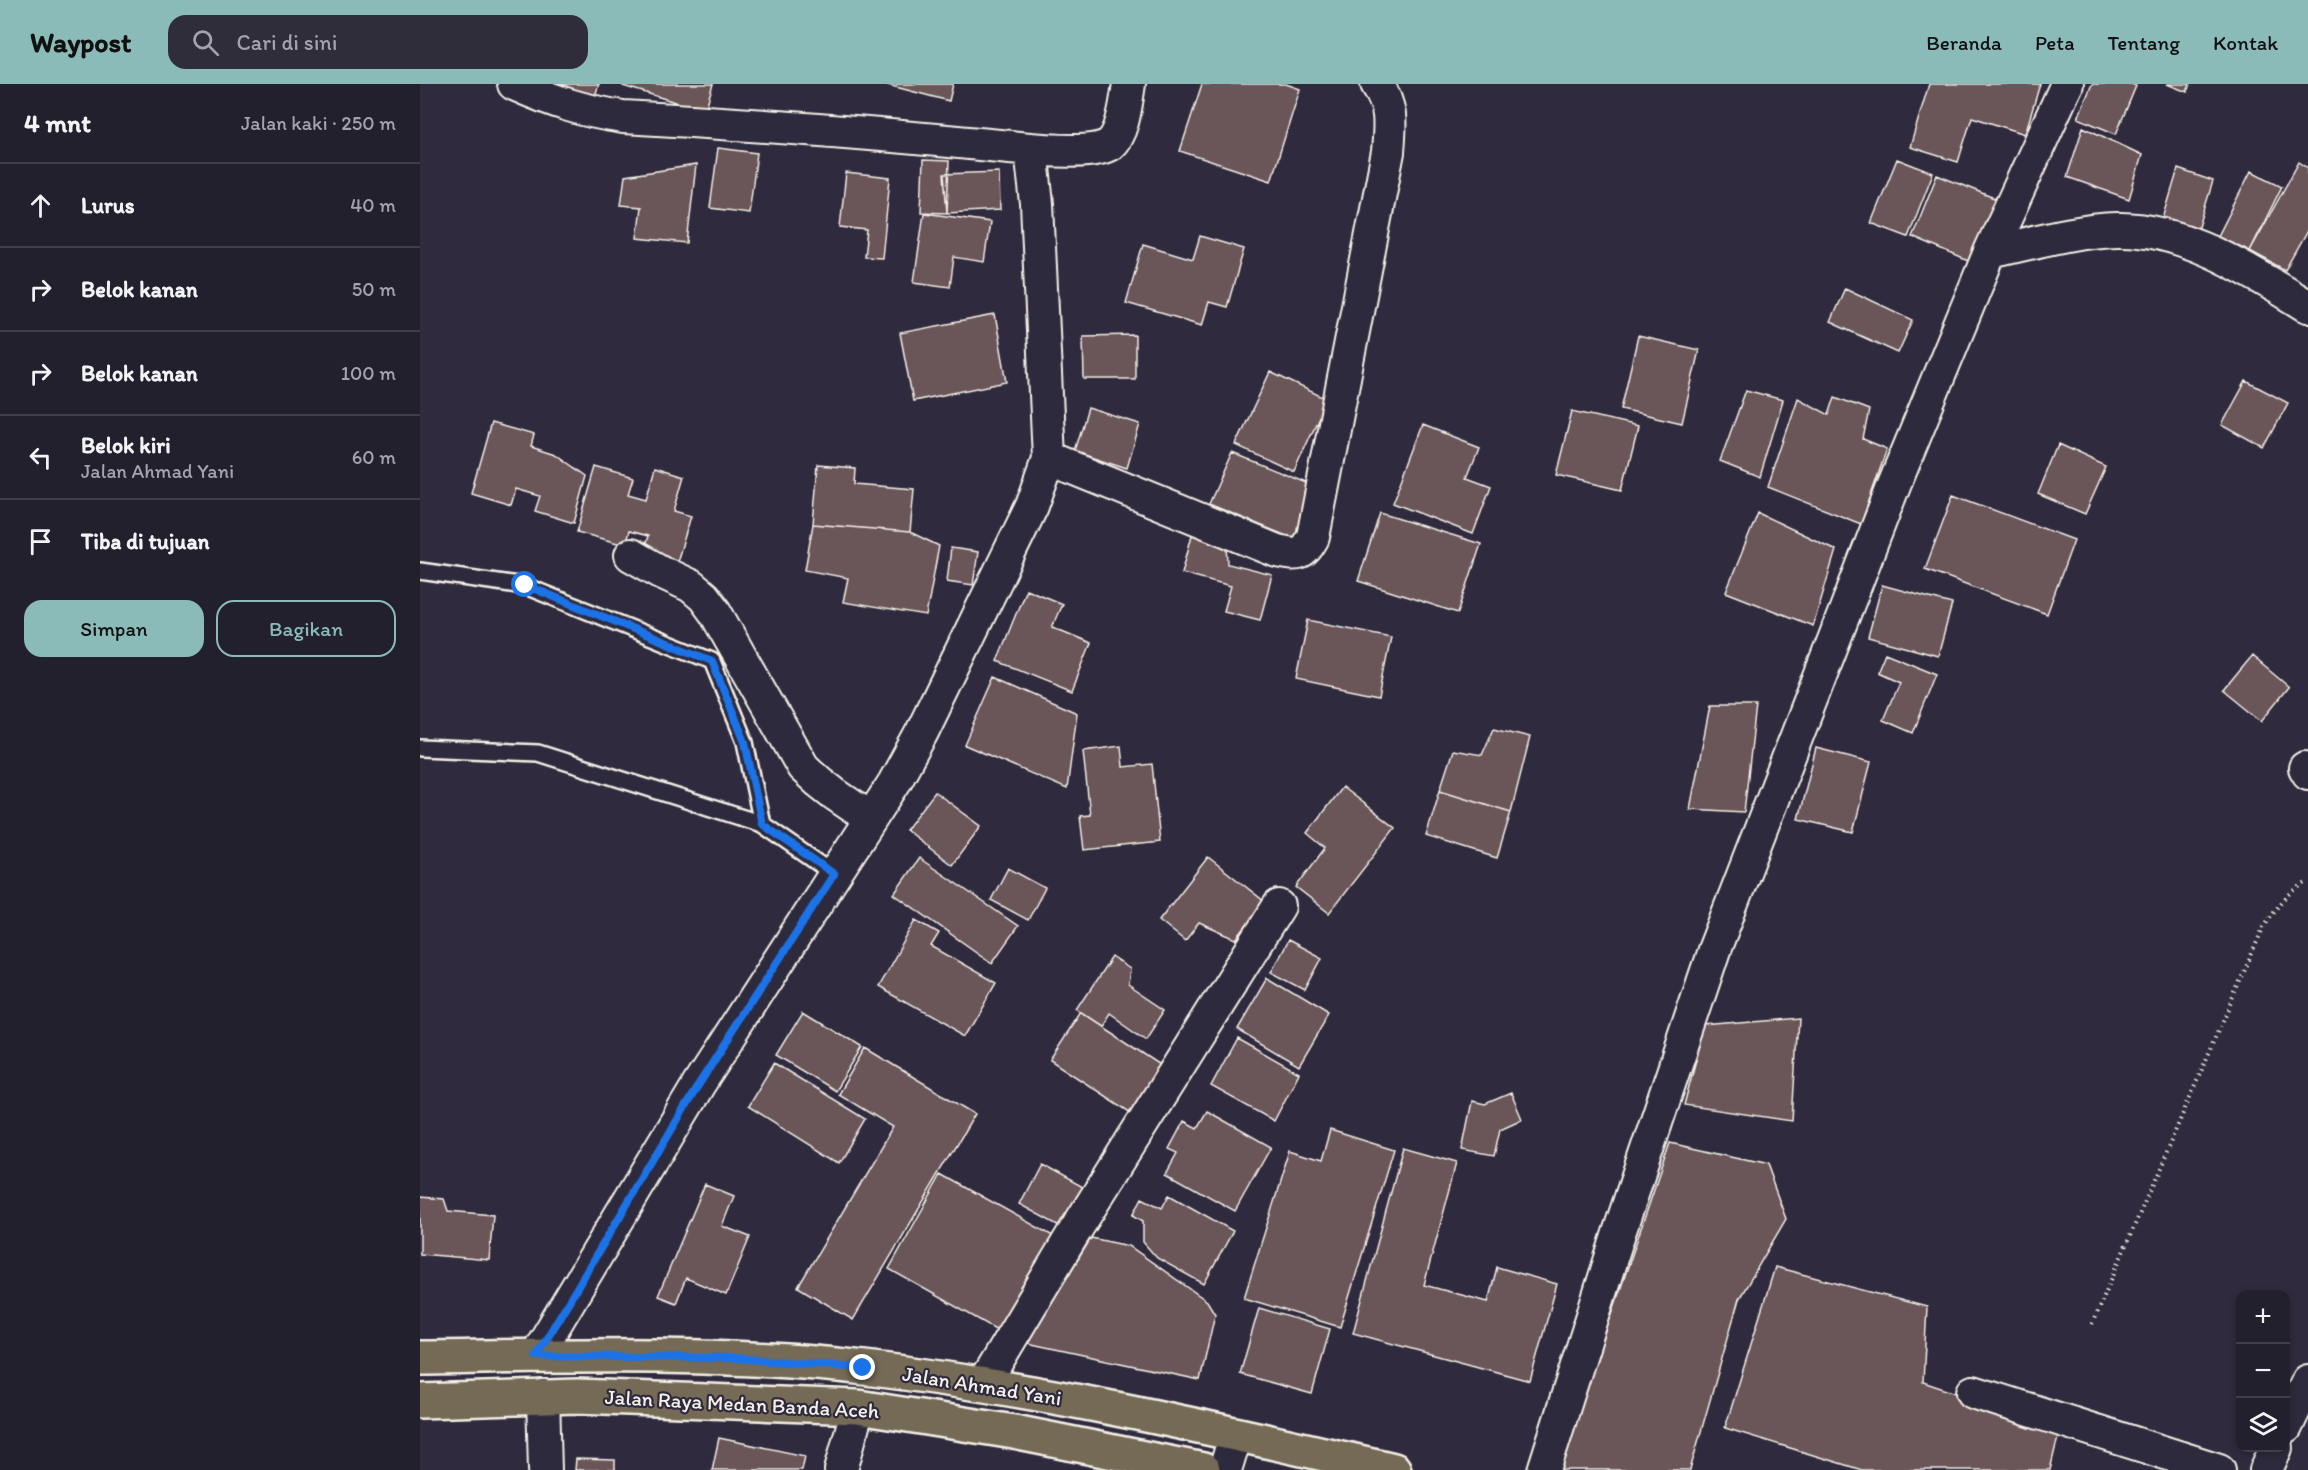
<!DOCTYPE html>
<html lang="id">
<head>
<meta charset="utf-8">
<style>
  body { margin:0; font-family:Itim,sans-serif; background:#2f2d3a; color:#f1f3f6 }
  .controls { position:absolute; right:18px; bottom:18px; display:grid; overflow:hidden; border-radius:12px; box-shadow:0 3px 9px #0003 }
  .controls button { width:54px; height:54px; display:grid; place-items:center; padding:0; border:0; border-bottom:2px solid #403e4a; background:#23202e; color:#f1f3f6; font:30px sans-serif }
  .stop { position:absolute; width:18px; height:18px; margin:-14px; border:4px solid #1a73e8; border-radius:50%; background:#fff }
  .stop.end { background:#1a73e8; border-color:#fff; box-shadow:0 2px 6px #0008 }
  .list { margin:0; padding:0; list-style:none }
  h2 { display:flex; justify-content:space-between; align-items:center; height:78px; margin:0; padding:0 24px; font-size:26px }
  h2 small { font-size:20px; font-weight:400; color:#a3a3aa }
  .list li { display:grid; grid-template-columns:39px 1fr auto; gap:18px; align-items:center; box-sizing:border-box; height:84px; padding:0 24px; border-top:2px solid #403e4a }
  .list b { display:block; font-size:22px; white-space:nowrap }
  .list p { margin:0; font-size:20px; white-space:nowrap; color:#a3a3aa }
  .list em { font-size:20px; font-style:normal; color:#a3a3aa }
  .actions { display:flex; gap:12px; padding:18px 24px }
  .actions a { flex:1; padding:14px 0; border:2px solid #8bbbb9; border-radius:18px; text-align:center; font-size:21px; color:#8bbbb9 }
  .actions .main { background:#8bbbb9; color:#111 }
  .icon { flex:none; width:33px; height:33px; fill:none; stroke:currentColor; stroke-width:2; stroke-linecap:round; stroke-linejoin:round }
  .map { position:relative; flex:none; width:1888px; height:1386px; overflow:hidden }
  header { display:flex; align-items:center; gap:36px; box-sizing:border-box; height:84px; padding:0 30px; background:#8bbbb9; color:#111 }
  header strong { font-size:28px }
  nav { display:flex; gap:33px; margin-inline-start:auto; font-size:21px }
  .search { width:420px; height:54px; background:#2f2d3a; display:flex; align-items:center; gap:15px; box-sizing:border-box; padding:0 21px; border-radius:18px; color:#a3a3aa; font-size:22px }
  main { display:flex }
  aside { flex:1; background:#23202e }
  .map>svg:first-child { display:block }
</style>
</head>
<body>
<header>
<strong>Waypost</strong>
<div class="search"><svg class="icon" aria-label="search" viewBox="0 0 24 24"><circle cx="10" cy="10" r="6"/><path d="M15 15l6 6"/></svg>Cari di sini</div>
<nav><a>Beranda</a><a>Peta</a><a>Tentang</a><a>Kontak</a></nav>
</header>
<main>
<aside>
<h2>4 mnt<small>Jalan kaki · 250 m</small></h2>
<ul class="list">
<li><svg class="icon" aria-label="ahead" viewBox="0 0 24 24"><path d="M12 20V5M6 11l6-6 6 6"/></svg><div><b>Lurus</b></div><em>40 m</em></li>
<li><svg class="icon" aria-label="right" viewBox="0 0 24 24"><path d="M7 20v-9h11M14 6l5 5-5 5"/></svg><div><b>Belok kanan</b></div><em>50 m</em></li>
<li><svg class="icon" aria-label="right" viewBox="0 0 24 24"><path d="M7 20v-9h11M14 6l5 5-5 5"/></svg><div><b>Belok kanan</b></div><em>100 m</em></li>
<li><svg class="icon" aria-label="left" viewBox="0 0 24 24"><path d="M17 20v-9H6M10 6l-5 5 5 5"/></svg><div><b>Belok kiri</b><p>Jalan Ahmad Yani</p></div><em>60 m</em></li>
<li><svg class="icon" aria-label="arrive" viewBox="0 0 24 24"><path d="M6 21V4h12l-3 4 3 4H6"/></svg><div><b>Tiba di tujuan</b></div></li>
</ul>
<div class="actions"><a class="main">Simpan</a><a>Bagikan</a></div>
</aside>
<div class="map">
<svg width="1888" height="1386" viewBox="0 0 1888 1386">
  <rect width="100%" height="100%" fill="#2f2a3d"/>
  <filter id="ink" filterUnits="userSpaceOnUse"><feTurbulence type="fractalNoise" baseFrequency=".0167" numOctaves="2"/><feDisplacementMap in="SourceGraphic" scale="12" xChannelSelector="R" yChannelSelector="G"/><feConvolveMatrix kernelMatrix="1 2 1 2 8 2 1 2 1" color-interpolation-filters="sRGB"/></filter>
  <g filter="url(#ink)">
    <!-- building -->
    <path fill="#6a5559" stroke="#f4f1e8" stroke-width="1.5" d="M123,0h56l-6,18z
      M204,0h89l-8,27 -82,-25z
      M464,0h69l-4,17z
      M782,0h84l14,5 -29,92 -91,-30z
      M1509,0h111l-15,50 -53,-17 -14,45 -48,-15z
      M1672,0h40l4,2 -20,48 -38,-16z
      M1747,0h23l-3,8z
      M1663,43l59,28 -13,44 -62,-22z
      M298,64l39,5 -8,60 -39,-5z
      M1477,75l36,14 -25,64 -37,-14z
      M503,76l26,1 -2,52 -26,-1z
      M1879,78l9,6v61l-23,41 -35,-19z
      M276,81l-9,78 -50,-5 4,-31 -20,-2 4,-29z
      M1758,85l35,12 -15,49 -35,-11z
      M1831,87l31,15 -32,65 -32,-15z
      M579,88l1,38 -53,3 -3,-39z
      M426,89l44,5 -8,80 -18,-1 3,-27 -27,-3z
      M1517,91l62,25 -26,63 -61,-26z
      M504,129l66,9 -6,40 -30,-5 -4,30 -36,-5z
      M780,152l44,13 -17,58 -18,-5 -7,23 -76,-22 17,-59 50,15z
      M1425,204l68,32 -15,33 -68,-31z
      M575,231l12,67 -94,19 -13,-68z
      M715,251v44h-51l-1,-43z
      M1218,252l61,14 -17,73 -61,-14z
      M850,288l57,27 -33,73 -58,-27z
      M1826,297l42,22 -24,45 -42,-23z
      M1326,306l37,10 -23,77 -40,-16z
      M1415,313l34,13 -6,29 24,10 -26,75 -93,-37 30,-89 31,17z
      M668,324l52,16 -13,44 -52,-17z
      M1152,327l66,15 -16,64 -66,-15z
      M71,339l43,12 -3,11 25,8 31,22 -13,47 -39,-12 5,-15 -24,-7 -5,16 -40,-12z
      M1003,341l56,22 -12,30 24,9 -18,48 -80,-31z
      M1638,361l48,22 -21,47 -47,-20z
      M812,369l79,32 -12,56 -90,-37z
      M398,381l37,3 -1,16 60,5 -4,43 -97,-8z
      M176,383l37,11 -5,16 18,5 9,-32 29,9 -10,35 17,5 -14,46 -34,-10 5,-16 -19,-5 -4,14 -48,-13z
      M1533,411l121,45 -27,74 -122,-45z
      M960,429l101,31 -23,69 -100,-32z
      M1338,429l78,37 -23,76 -87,-34z
      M393,440l97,8 29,14 -13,70 -83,-14 5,-24 -43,-8z
      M772,451l35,9 1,20 44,11 -12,45 -36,-9 7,-25 -49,-13z
      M531,464l27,4 -5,33 -26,-4z
      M1462,501l70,19 -14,52 -70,-19z
      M606,505l36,15 -10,23 39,16 -19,48 -75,-30z
      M888,536l83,17 -12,59 -83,-17z
      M1465,569l52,21 -24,59 -30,-13 16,-38 -22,-10z
      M1832,572l37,31 -27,34 -38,-31z
      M575,593l82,36 -10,76 -102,-44z
      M1290,622h46l-12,106 -54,-3z
      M1074,644l36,9 -19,75 -71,-22 13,-40 29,5z
      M701,662l2,21 29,-3 8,78 -76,8 -4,-34 10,-1 -7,-64z
      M1396,664l55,14 -18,70 -55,-13z
      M922,703l53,41 -66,85 -33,-26 29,-39 -18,-15z
      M1020,706l71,22 -14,46 -71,-22z
      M515,708l46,34 -29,39 -46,-35z
      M788,773l57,45 -29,37 -37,-16 -14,18 -26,-21z
      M499,774l99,68 -26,37 -98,-69z
      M588,784l37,20 -17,32 -37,-20z
      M496,836l23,13 -8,13 65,37 -31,53 -87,-49z
      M868,856l34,18 -17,32 -34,-18z
      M692,873l18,12 -2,16 37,25 -19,29 -37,-26 -8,13 -24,-16z
      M847,894l62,37 -30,51 -62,-37z
      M383,927l59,36 -27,44 -59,-36z
      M661,929l81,53 -31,47 -81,-53z
      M1378,934l-6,103 -108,-16 21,-79z
      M817,954l62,35 -25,48 -63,-35z
      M445,964l110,66 -122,206 -55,-33 95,-160 -55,-33z
      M354,979l91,56 -26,44 -91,-57z
      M1091,1009l11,26 -22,10 -6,27 -32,-6 10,-49 13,3z
      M787,1027l64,36 -36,64 -68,-38 11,-20 -9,-4 15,-28 13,7z
      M910,1046l64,20 -54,177 -96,-29 46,-147 31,10z
      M1250,1059l96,22 20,54 -47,80 -49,171h-131z
      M983,1064l54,15 -33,122 64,17 9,-35 60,17 -27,97 -177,-48z
      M620,1080l44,24 -21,40 -44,-24z
      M522,1090l111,62 -54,95 -110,-62z
      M285,1100l29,12 -12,30 28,11 -24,58 -40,-17 -10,25 -18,-7z
      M749,1111l64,36 -29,53 -47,-26 -14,-16v-21l-10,-6 9,-17 20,10z
      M0,1113l24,2 4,12 45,4 -4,45 -69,-6z
      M671,1154l38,8 78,55 8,13 -15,66 -173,-37z
      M1355,1183l152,40 -4,75 137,46 -10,42h-188l-137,-42z
      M839,1224l71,21 -18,65 -72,-20z
      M299,1354l86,18 -3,14h-90z
      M156,1375l39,1v10h-40z"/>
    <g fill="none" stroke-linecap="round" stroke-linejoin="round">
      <defs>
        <path id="lane" d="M0,487l105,15 187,75 33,81 17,82 72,50
          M0,664l118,5 224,71"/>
        <path id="street" d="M94,0c38,17 68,27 109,33 129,7 258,17 387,30 22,2 83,9 100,-3 14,-12 16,-43 19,-60
          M1570,168c42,-9 85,-22 127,-23 66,-2 137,44 191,77
          M629,374l228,93c21,4 25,6 36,-14l75,-385c2,-28 5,-43 -11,-68
          M211,471l30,17 30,14 13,11 11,15 88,155c21,21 42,36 68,50
          M1885,684l3,5
          M116,1272l163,-272 195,-301 28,-51 110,-226 17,-48 -12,-254 -6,-55
          M564,1299l86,-144 209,-333
          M1553,1308l246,78
          M123,1312l2,74
          M1866,1343l22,-46
          M421,1386l17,-63
          M805,1386l11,-36
          M1124,1386l75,-237 95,-283 180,-465 96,-233 77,-168
          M1846,1386l10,-22"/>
        <path id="primary" d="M0,1274c146,-2 299,-7 445,10 178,21 354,62 529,102
          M0,1317l157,-5 281,11 156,25 189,38"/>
      </defs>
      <!-- lane casing -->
      <use href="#lane" stroke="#f4f1e8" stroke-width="20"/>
      <!-- street casing -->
      <use href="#street" stroke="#f4f1e8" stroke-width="36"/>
      <!-- primary casing -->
      <use href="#primary" stroke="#f4f1e8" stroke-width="38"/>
      <!-- path -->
      <path stroke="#f4f1e8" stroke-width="4" stroke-dasharray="1.5 4.5" stroke-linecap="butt" d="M1672,1240l171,-396c12,-19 24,-36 45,-46"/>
      <!-- lane -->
      <use href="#lane" stroke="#2f2a3d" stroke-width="15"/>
      <!-- street -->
      <use href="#street" stroke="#2f2a3d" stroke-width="32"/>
      <!-- primary -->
      <use href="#primary" stroke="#746b55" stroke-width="33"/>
    </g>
  </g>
  <g fill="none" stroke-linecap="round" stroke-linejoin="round" filter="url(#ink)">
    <!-- route -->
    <path stroke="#1a73e8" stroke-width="8" d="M105,501l187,76 33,81 17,82 72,50 -135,210 -163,272 198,2 129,10"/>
  </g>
  <g text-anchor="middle" stroke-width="4.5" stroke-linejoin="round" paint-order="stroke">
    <!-- street labels -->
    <g font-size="21" fill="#f4f1e8" stroke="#2f2a3d">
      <text transform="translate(562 1302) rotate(9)" y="7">Jalan Ahmad Yani</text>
      <text transform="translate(322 1320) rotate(3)" y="7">Jalan Raya Medan Banda Aceh</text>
    </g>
  </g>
</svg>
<div class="controls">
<button>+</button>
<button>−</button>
<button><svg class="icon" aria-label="layers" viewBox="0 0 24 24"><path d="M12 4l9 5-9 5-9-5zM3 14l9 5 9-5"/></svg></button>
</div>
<div class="stop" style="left:105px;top:501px"></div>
<div class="stop end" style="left:443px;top:1284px"></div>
</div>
</main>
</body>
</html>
